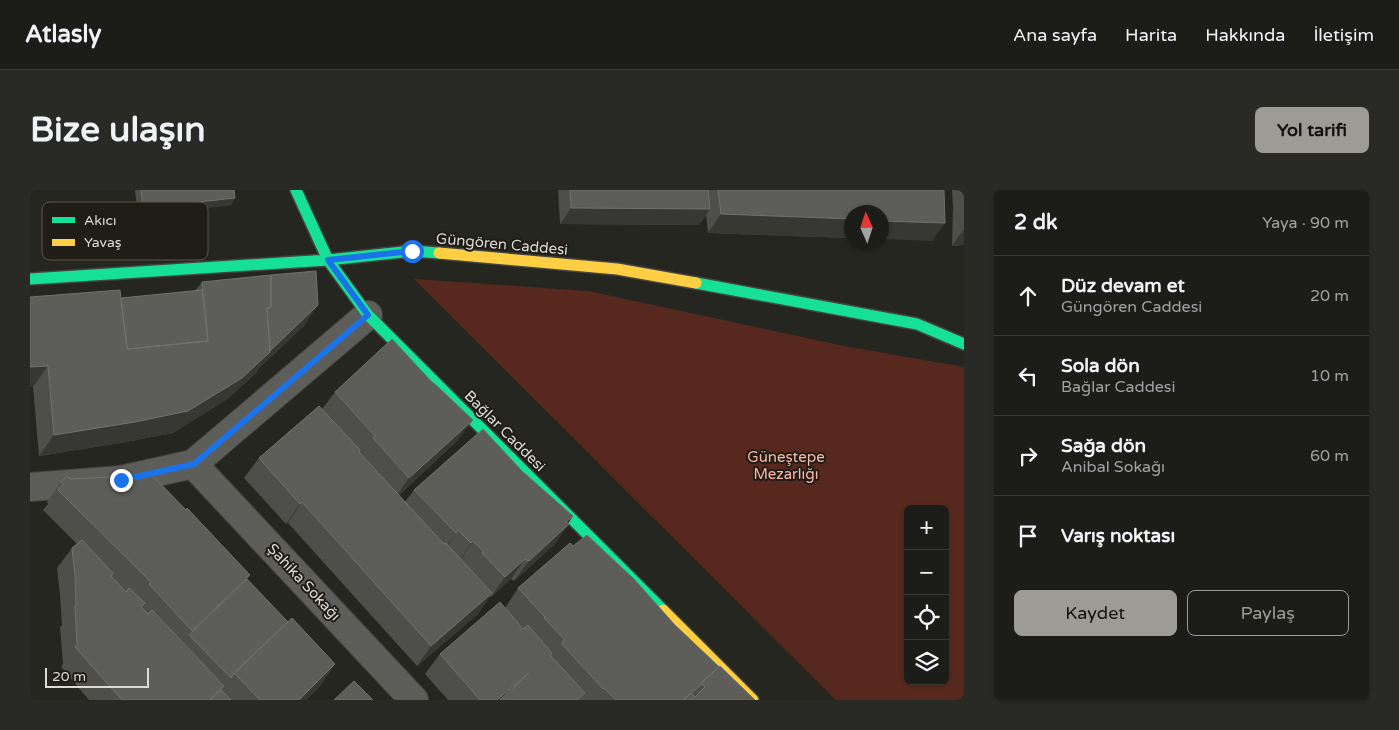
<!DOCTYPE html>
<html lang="tr">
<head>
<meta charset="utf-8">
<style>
  body { margin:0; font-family:"Varela Round",sans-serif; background:#292926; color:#f1f3f6 }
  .controls { position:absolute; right:15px; bottom:15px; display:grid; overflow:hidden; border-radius:8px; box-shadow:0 1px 4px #0004 }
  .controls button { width:45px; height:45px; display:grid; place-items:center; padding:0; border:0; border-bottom:1px solid #3a3a38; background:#1c1c19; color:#f1f3f6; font:25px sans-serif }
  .compass { position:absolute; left:814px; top:15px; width:45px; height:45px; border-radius:50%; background:#1c1c19; box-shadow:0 1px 4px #0004; rotate:357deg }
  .scale { position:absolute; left:15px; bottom:12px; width:104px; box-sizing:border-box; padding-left:5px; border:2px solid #dbdad5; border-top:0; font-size:14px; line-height:18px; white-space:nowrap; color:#dbdad5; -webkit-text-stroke:4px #1f1d16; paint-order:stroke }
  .stop { position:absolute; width:15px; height:15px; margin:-11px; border:4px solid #1a73e8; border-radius:50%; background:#fff }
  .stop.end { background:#1a73e8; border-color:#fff; box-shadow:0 1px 5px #0008 }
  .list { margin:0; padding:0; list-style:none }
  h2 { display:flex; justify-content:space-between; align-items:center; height:65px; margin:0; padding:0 20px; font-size:21px }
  h2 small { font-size:16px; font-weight:400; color:#a0a1a2 }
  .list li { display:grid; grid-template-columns:32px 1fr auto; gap:15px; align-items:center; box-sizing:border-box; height:80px; padding:0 20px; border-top:1px solid #3a3a38 }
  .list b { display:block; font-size:19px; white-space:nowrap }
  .list p { margin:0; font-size:16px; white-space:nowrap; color:#a0a1a2 }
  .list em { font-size:16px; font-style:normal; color:#a0a1a2 }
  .actions { display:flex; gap:10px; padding:15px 20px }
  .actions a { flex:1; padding:11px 0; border:1px solid #9c9b96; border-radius:8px; text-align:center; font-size:18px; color:#9c9b96 }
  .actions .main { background:#9c9b96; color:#111 }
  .icon { flex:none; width:28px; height:28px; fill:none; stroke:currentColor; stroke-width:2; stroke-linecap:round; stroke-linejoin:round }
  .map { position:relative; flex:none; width:934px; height:510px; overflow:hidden; border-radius:8px }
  header { display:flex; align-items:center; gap:30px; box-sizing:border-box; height:70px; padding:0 25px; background:#1c1c19; border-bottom:1px solid #3a3a38 }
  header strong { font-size:24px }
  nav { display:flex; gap:28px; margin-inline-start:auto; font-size:18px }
  .intro { display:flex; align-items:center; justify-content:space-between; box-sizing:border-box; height:120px; padding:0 30px }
  h1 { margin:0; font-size:35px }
  .button { padding:12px 22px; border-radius:8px; background:#9c9b96; color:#111; font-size:18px; font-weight:700 }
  main { display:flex; gap:30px; padding:0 30px }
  aside { flex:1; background:#1c1c19; border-radius:8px; box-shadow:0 1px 4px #0004 }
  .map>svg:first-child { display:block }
</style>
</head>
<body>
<header>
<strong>Atlasly</strong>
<nav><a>Ana sayfa</a><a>Harita</a><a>Hakkında</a><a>İletişim</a></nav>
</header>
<div class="intro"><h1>Bize ulaşın</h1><a class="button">Yol tarifi</a></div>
<main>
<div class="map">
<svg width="934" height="510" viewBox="0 0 934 510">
  <rect width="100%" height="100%" fill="#262621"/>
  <!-- green -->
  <path fill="#57291e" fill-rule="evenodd" d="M384,89l174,12 256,55 120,21v333h-128zM878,319h37v172h-37z"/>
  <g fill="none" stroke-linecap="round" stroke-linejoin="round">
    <defs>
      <path id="street" d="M163,274l221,236
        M0,297l91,-7 72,-16 175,-149"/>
      <path id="fast" d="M266,0l32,70 40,55 295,295
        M0,89l298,-19 84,-9 27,2
        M666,93l221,41 47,20"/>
      <path id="slow" d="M409,63l178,16 79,14
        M633,420l90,90"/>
    </defs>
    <!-- street casing -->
    <use href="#street" stroke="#44433f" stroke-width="30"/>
    <!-- fast casing -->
    <use href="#fast" stroke="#44433f" stroke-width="14"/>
    <!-- slow casing -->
    <use href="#slow" stroke="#44433f" stroke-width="14"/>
    <!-- street -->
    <use href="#street" stroke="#5d5d5a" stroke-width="28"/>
    <!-- fast -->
    <use href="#fast" stroke="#16e098" stroke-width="11"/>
    <!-- slow -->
    <use href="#slow" stroke="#ffcf43" stroke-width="11"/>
  </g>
  <!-- wall -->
  <path fill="#4e4e4a" d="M105,0h99l-3,15 -93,10z
    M528,0h386l-12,51 -80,-29v26l-144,-5 -2,-18 -7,10 -139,-1z
    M922,0h12v55l-12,1 1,-39z
    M172,92l102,44 -46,43 -2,4 -29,26 -54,34 -53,10 -81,13 -6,-69h-3v-90l91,1 74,-7z
    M305,202l123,48 -59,55 6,7 9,-12 109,-18 50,44 -19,29 -40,36 -3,-2 -20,18 -1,-1 -12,18 -61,52 -129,-143 -2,1 -42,-46 15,-20 63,-49z
    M40,289l177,100 74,106 -15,15h-217l-28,-33 2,-3 -3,-37 2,-2 -2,-30 -3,-27 15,-20 5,-4 -34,-34 5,-6 -1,-2 14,-20z
    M543,356l102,79 80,75h-307l-23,-26 15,-20 65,-46 13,-20z"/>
  <!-- shaded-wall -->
  <path fill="#373834" d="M205,8l-4,7 -93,10 5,-7z
    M541,18l139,1 -11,16 -139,-1z
    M691,24l131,5v19l-144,-5z
    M852,31l63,2 -13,18 -50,-2z
    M934,39v16l-12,1z
    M288,115l-14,21 -46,43 -2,4 -29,26 -54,34 -53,10 -81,13 15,-21 216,-84z
    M18,176l-15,21h-3v-20z
    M443,230l-15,20 -64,59 15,-21z
    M272,312l-14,21 -2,1 14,-20z
    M543,326l-8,12 4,-4 -15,21 -40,36 15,-20 37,-39z
    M428,340l-14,21 -3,2 15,-20z
    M443,351l-14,21 -2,2 14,-21z
    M495,369l-14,20 -20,18 14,-20z
    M220,385l-14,20 -47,40 3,-4z
    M462,403l-14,21 -61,52 14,-20z
    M305,474l-14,21 -15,15h-7z
    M499,483l-22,27h-10z"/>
  <!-- building -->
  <path fill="#5d5e59" stroke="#71716d" d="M111,0h93l1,8 -92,10z
    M540,0h138l2,19 -139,-1z
    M688,0h226l1,33 -63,-2v-9h-30v7l-131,-5z
    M286,81l2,34 -48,46 -3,-43 4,-1v-32z
    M241,85v32l-4,1 3,44 -28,26 -54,33 -53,11 -81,13 -6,-69 -18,1v-70l90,-7 7,59 81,-8 -6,-59z
    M172,100l6,51 -81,8 -6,-51z
    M362,149l41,44h1l39,37 -64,58 -36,-40 2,-2 -40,-44z
    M289,216l41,44 -1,2 85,92 2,-1 46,50 -61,53 -129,-144 -2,2 -41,-46z
    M453,239l40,43 50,44 -7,6 3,2 -40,37 -4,-2 -20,18 -23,-24 2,-1 -11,-11 -2,2 -13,-13 -2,3 -42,-43z
    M122,285l34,35 1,-2 63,67 -58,56 -43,-47 2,-2 -93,-92 5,-6 -2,-2 6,-6 3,3z
    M557,345l47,44 41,46 44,42 -18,16 1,1 -19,16h-67l-12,-12 -1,1 -42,-46 4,-3 -21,-22 1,-1 -27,-29 52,-45 3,3z
    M52,350l31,33 -2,3 15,16 3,-4 16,15 -4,4 7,7 4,-4 72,76 -15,14h-87l-47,-53 2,-2 -2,-39h1l-1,-31 -3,-27z
    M217,389l41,43 -54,51 -3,5 -42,-43z
    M470,412l23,27 5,-4 24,28 -2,2 35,38 -8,7h-77l29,-27 -32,27h-17l-40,-46z
    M262,428l43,46 -36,36h-39l-26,-27z
    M690,476l35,34h-72l8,-7 4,4 10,-10 -4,-4z
    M324,491l19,19h-39z
    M191,500l10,10h-21z"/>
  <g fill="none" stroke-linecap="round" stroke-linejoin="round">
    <!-- route -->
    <path stroke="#1a73e8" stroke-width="6" d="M91,290l73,-16 174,-149 -40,-55 84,-9"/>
  </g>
  <g text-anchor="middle" stroke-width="4" stroke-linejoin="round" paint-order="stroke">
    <!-- street labels -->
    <g font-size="15" fill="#dbdad5" stroke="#1f1d16">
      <text transform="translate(472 54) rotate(5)" y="5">Güngören Caddesi</text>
      <text transform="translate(475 241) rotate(45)" y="5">Bağlar Caddesi</text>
      <text transform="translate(274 392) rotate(47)" y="5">Şahika Sokağı</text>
    </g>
    <!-- park labels -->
    <g font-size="15" fill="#feb6a6" stroke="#1f1d16">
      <text x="756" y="272">Güneştepe<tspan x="756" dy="17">Mezarlığı</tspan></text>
    </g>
  </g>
  <!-- legend -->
  <rect x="12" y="12" width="166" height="58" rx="8" fill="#1f1d16" stroke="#57564f" stroke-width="1"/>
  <rect x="22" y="27" width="23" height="6" fill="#16e098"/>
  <rect x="22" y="49" width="23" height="7" fill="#ffcf43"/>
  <g font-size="14" fill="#dbdad5">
    <text x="54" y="35">Akıcı</text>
    <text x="54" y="57">Yavaş</text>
  </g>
</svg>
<div class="controls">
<button>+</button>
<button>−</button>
<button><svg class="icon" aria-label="locate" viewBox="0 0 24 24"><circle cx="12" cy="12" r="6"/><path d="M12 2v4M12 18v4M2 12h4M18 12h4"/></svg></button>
<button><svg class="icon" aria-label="layers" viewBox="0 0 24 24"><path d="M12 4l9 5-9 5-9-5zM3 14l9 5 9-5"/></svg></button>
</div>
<svg class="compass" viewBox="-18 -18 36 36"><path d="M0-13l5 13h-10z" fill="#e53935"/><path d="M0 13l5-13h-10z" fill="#a0a1a2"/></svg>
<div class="scale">20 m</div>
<div class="stop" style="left:382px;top:61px"></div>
<div class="stop end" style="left:91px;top:290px"></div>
</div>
<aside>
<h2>2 dk<small>Yaya · 90 m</small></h2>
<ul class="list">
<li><svg class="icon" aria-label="ahead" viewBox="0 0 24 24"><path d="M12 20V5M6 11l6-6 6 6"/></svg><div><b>Düz devam et</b><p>Güngören Caddesi</p></div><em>20 m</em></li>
<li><svg class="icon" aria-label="left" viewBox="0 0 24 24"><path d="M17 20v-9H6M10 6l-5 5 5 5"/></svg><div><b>Sola dön</b><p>Bağlar Caddesi</p></div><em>10 m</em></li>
<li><svg class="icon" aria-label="right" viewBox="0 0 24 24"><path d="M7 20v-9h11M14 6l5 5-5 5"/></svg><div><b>Sağa dön</b><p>Anibal Sokağı</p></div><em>60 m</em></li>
<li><svg class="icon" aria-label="arrive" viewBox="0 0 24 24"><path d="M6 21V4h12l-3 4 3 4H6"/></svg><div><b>Varış noktası</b></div></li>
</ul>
<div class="actions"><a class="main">Kaydet</a><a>Paylaş</a></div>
</aside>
</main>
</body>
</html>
